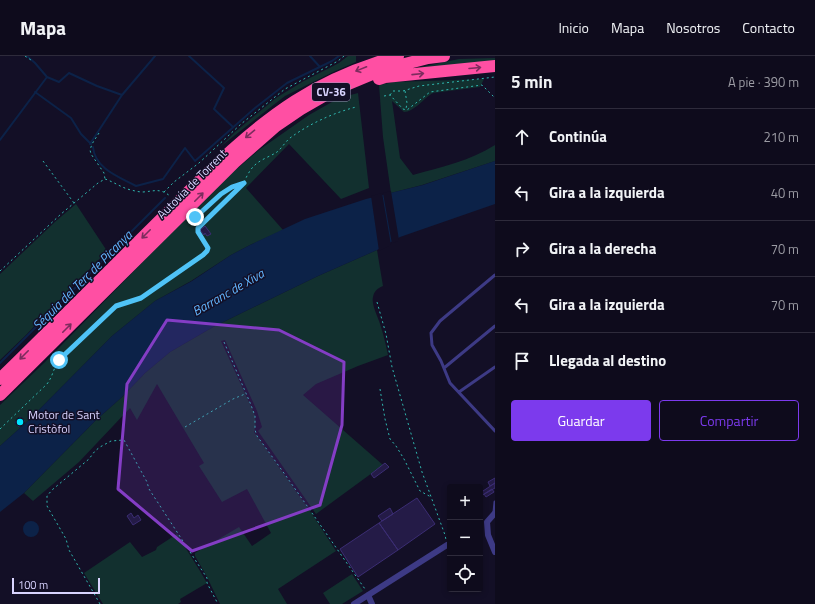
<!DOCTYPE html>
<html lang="es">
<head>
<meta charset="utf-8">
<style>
  body { margin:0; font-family:"Titillium Web",sans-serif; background:#1c1929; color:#f1f3f6 }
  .controls { position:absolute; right:12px; bottom:12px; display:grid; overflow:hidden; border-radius:4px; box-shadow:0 2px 6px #0003 }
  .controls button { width:36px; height:36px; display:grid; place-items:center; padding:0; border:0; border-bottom:1px solid #2e2b3b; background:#0e0b1c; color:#f1f3f6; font:20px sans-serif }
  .scale { position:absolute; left:12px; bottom:10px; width:88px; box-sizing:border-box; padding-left:4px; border:2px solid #d9d4ff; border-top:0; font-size:11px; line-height:14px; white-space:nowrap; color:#d9d4ff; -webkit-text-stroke:3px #130f26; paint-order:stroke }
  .stop { position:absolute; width:12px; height:12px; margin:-9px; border:3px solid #4fc3f7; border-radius:50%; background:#fff }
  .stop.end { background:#4fc3f7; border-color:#fff; box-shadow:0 1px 4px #0008 }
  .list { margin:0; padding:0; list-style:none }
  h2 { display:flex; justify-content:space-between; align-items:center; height:52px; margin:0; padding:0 16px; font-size:17px }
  h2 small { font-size:13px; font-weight:400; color:#9b9ba3 }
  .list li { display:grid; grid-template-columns:26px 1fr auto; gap:12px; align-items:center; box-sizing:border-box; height:56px; padding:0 16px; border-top:1px solid #2e2b3b }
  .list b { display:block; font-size:15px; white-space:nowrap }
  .list em { font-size:13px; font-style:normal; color:#9b9ba3 }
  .actions { display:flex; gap:8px; padding:12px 16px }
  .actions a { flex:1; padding:9px 0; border:1px solid #7c3aed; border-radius:4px; text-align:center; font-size:14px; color:#7c3aed }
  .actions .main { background:#7c3aed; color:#fff }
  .icon { flex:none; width:22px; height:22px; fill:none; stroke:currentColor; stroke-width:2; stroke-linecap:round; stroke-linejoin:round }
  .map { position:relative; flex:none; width:495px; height:548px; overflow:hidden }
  header { display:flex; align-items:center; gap:24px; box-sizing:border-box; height:56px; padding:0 20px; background:#0e0b1c; border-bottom:1px solid #2e2b3b }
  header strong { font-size:19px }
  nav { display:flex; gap:22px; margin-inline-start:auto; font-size:14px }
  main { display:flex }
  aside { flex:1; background:#0e0b1c }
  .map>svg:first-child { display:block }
</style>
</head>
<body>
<header>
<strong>Mapa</strong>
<nav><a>Inicio</a><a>Mapa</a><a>Nosotros</a><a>Contacto</a></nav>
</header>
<main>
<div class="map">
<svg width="495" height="548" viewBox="0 0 495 548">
  <rect width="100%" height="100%" fill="#130f26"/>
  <!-- green -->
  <path fill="#12302f" d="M348,0h8v6l-23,10 -48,24 -65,51 15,-15 41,-34 26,-16 37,-19z
    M495,2v4l-79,6 43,-9z
    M484,23l-4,8 -47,6c-9,5 -19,19 -29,19l-12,-11 8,57 13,17c28,-8 57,-14 82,-30v16l-73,24 -31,8 -8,-56 -4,-52 15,-3z
    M358,37l11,95 -28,11 -52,-55 -43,44 37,42 -33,15 -19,10 -40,26 -36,20 -43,35 -83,84 -29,26v-41l45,-43 135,-138 45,-45 34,-29 50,-35 30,-17z
    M76,148l31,47 -82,85 -25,24v-86l56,-53z
    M377,194l6,36c-5,2 -9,5 -10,11 -2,8 6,22 8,30 3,9 5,19 7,28l-30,11 -42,18 -13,11 80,70 -67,49 -58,-83 4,-4 -5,-16 -32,-71 -4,1 33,72c2,6 2,12 0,19l58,82 24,37 -58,38 9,15h-67l-14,-29 -11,-19v-3l44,-26 13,19 19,-13 -24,-44 -25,13 -23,-36 5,-3 -47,-79 -20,36 -7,-12 -51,54 -46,39 -9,-8 71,-72 27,-24 23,-24 25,-21 43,-25 105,-51z
    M177,478l23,37 7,12 -27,16 1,3 -3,2h-75l-19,-31 46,-31 12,15 14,-7 1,-3z
    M352,518l11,17 -21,13h-12l-7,-11z"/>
  <!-- water -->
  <path fill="#0c2248" d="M495,105v43l-95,33 -23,13 -59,26 -105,51 -43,25 -25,21 -23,24 -27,24 -71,72 -24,19v-66l29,-26 83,-84 43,-35 37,-20 39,-26 19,-10 55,-26 61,-20 57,-14z
    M23 473a8 8 0 1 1 16 0a8 8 0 1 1-16 0Z"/>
  <!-- pier -->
  <path fill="#130f26" d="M391,135l8,49 -7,4 -9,-51z
    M382,137l9,52 -12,6 -8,-55z"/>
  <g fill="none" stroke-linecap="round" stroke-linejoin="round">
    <!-- stream -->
    <path stroke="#0c2248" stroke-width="2" d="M27,0l8,7 12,14
      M189,0l35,32 -10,21 19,18
      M310,0l10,11
      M35,36l36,26 10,16 10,10
      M0,84l47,-63 12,5 10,-9 28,13 25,9 33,-39
      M90,88l32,-49
      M93,91c2,22 26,30 43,39l27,-7 22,-31 10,13 60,-53 32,-25 45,-22 7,-5
      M0,307l165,-165"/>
  </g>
  <!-- building -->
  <path fill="#241b47" stroke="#3b2d73" d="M205,170l6,8 -4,2 -2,-3 -1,2 -4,-5z
    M20,361l5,4 -6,6 -4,-5z
    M385,407l4,4 -15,11 -3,-4z
    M495,422v5l-5,3 -2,-4z
    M495,427v5l-14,8 -1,-3z
    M492,433l2,3 -8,5 -2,-3z
    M417,442l18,26 -37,26 -19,-27z
    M390,452l3,6 -11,7 -4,-5z
    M131,457l3,5 4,-3 3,5 -8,5 -6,-9z
    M379,467l19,27 -40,27 -18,-28z"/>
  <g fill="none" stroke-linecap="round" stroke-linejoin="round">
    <!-- path -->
    <path stroke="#2fb8b0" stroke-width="1" stroke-dasharray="2 3" stroke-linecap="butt" d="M25,0l6,4
      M405,35l2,12 -1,6
      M390,39l3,-4h10l16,-5 76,-9
      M384,40l6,-1 13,14 4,1 23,-18 52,-7 13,13
      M99,77l-7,11 -2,6 1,4 13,19 1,6
      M43,105l31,42
      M244,126c3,-6 6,-13 12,-18 6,-5 15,-8 21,-12 5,-4 8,-10 13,-14 19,-14 43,-25 66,-31
      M164,136l10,-10 25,-19 42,-39 44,-35 53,-28 6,-5
      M0,215l61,-57 37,-31 7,-4c9,3 17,9 26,11 4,1 8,2 12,2 12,-1 17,-4 27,4
      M377,246l9,32 6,33 30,105 23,63 1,5
      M224,286l27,63 4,11v14l2,6c37,50 72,102 108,153
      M380,333l5,30 5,20 6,7 8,13 16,32 11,6
      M185,371l48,-28 12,-5
      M0,373l47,-45c6,-8 6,-15 12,-24l57,-54 25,-8 62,-43 4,-4 1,-3 -10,-16v-3l46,-46 -12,4 -11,7 -23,21 -3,2 -2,-1
      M100,548l-31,-54 -3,-11 -19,-33v-10l5,-6 37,-31 6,-8 5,-4 11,-6 13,-1 23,42 2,7 58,89v5l11,21"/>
    <!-- lane -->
    <path stroke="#3d3a85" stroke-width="3" d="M495,219l-55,46 -9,12 1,12 9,16 9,22 45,48
      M444,312l51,-42
      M459,336l36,-25
      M494,456l1,-10"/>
    <!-- street -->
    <path stroke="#3d3a85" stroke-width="6" d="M495,457l-8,9 1,13 7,17
      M368,539l4,9
      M354,548l93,-59"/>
    <!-- highway -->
    <path stroke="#ff4fa3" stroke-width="12" d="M379,23l6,-2 110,-11
      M0,323c49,-48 98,-97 146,-145 48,-47 93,-97 149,-133 31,-20 68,-35 103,-45
      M0,339l235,-233 41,-36 25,-17 33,-19 48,-20 46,-12 16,-2"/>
  </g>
  <!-- one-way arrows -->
  <defs><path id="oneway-shaft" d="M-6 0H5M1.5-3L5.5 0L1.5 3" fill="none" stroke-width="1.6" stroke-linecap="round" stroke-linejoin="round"/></defs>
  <g stroke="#7d2c5e">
    <use href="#oneway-shaft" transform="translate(475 12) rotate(-5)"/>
    <use href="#oneway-shaft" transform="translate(361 13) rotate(158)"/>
    <use href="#oneway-shaft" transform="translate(418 18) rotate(-6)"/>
    <use href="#oneway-shaft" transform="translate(250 78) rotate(140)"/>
    <use href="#oneway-shaft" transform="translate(199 141) rotate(-45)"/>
    <use href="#oneway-shaft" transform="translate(146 178) rotate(135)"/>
    <use href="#oneway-shaft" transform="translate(67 272) rotate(-45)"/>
    <use href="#oneway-shaft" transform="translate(24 299) rotate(135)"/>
  </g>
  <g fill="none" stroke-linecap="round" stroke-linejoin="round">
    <!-- route -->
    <path stroke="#4fc3f7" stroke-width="5" d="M59,304l57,-54 25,-8 62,-43 4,-4 1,-3 -10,-16v-4l46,-45 -12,4 -11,7 -23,21 -3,2"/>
  </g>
  <!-- marked area -->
  <path fill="#843dc5" fill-opacity="0.2" stroke="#843dc5" stroke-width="3" stroke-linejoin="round" d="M167,264l112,10 65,32 -2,63 -22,80 -128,46 -74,-62 9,-105z"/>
  <!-- markers -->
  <circle fill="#00e5ff" stroke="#130f26" stroke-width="1.5" cx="20" cy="366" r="4"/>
  <g text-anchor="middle" stroke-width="3" stroke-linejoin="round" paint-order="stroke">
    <!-- shield labels -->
    <rect fill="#130f26" stroke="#9e99be" stroke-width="1" x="312" y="27" width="38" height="18" rx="3"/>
    <g font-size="11" font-weight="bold" fill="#d9d4ff">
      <text x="331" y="40">CV-36</text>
    </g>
    <!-- street labels -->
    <g font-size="12" fill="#d9d4ff" stroke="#130f26">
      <text transform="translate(192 128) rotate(-45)" y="4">Autovia de Torrent</text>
    </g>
    <!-- poi labels -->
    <g font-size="12" fill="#d9d4ff" stroke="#130f26" text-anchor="start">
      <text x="28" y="363">Motor de Sant<tspan x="28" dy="14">Cristòfol</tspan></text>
    </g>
    <!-- water labels -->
    <g font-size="13" font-style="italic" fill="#62b6ff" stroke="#130f26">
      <text transform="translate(82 224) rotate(-45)" y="5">Séquia del Terç de Picanya</text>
      <text transform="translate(228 236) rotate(-30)" y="5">Barranc de Xiva</text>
    </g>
  </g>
</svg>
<div class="controls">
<button>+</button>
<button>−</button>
<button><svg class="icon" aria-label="locate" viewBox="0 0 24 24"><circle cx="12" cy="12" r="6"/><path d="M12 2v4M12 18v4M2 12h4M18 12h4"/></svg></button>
</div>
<div class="scale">100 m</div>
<div class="stop" style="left:59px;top:304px"></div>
<div class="stop end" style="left:195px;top:161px"></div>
</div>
<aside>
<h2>5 min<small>A pie · 390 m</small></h2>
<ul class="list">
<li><svg class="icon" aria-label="ahead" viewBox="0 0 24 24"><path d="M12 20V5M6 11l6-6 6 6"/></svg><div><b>Continúa</b></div><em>210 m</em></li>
<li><svg class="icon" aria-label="left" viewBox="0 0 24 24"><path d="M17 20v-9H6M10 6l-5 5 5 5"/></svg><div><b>Gira a la izquierda</b></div><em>40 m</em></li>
<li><svg class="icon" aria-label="right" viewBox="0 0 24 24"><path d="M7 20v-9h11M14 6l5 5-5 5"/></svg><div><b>Gira a la derecha</b></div><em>70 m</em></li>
<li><svg class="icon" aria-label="left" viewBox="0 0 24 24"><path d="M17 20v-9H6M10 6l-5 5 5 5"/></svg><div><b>Gira a la izquierda</b></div><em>70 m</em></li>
<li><svg class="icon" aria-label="arrive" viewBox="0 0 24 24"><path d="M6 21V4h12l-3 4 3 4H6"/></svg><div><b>Llegada al destino</b></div></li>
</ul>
<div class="actions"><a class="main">Guardar</a><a>Compartir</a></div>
</aside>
</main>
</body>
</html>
